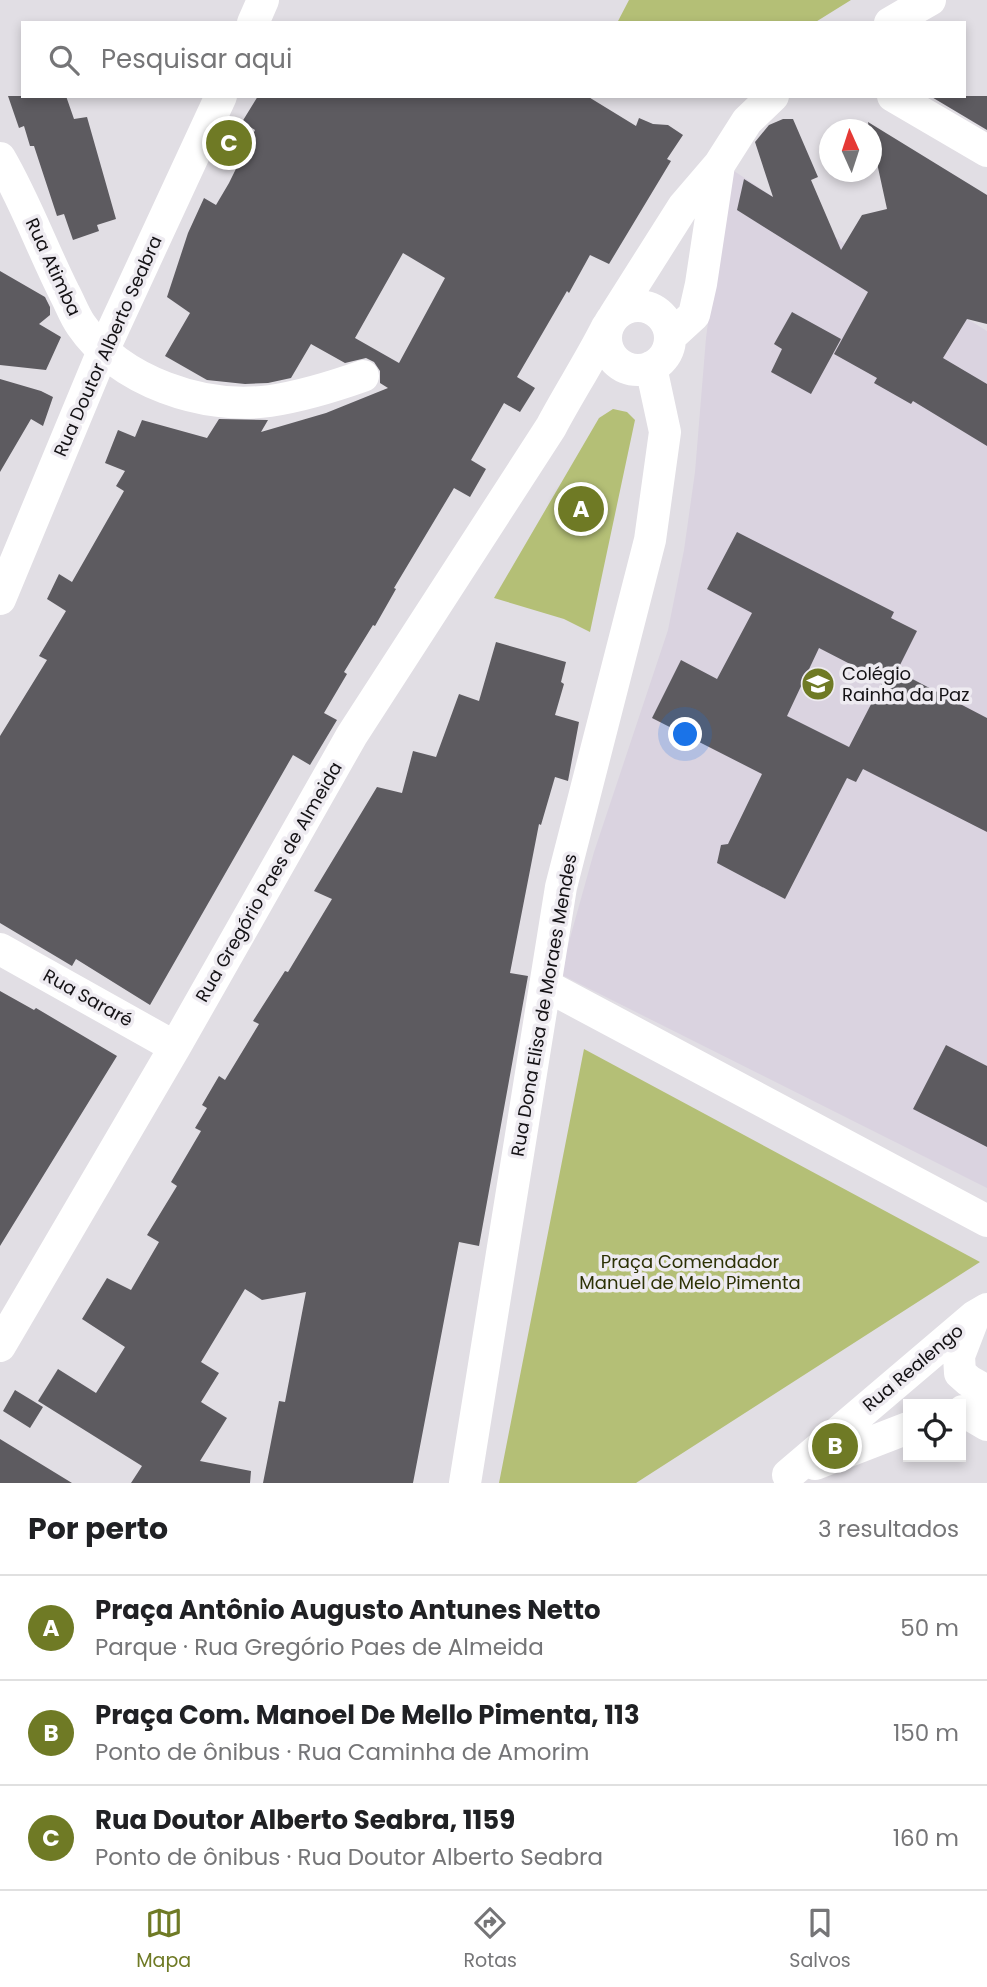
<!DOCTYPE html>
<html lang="pt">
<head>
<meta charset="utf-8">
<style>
  body { margin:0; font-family:Poppins,sans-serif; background:#f6f6f6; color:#202124 }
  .controls { position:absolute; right:21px; bottom:21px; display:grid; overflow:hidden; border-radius:0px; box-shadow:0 4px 10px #0003 }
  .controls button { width:63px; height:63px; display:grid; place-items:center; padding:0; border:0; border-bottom:2px solid #e0e0e0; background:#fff; color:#202124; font:35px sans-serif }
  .compass { position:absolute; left:819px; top:119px; width:63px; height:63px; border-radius:50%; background:#fff; box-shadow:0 4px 10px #0003; rotate:357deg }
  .you { position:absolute; left:686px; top:735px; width:24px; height:24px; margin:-18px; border:5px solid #fff; border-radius:50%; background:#1a73e8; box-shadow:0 0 0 10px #1a73e833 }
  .badge { display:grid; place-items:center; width:46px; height:46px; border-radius:50%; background:#6f7a25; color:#fff; font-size:23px; font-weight:700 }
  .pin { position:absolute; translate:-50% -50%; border:4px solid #fff; box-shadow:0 2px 7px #0006 }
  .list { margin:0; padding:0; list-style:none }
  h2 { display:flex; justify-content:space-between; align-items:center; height:91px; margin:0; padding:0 28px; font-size:30px }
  h2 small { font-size:23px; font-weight:400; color:#757577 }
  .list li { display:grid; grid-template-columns:46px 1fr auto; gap:21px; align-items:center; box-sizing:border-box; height:105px; padding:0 28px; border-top:2px solid #e0e0e0 }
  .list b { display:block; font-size:26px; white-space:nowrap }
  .list p { margin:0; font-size:23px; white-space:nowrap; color:#757577 }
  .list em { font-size:23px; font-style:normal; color:#757577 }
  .icon { flex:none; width:38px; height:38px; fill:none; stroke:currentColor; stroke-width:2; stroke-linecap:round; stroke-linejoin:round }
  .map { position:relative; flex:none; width:987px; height:1483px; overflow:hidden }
  .search { position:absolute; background:#fff; box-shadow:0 4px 10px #0003; left:21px; right:21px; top:21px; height:77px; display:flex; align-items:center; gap:18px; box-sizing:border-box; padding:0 24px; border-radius:0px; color:#757577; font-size:26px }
  .sheet { height:406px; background:#fff }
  nav { display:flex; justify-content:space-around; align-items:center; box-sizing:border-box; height:98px; border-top:2px solid #e0e0e0; background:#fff; font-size:19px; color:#757577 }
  nav a { display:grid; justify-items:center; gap:4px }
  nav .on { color:#6f7a25 }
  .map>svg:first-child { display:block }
</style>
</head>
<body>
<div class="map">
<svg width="987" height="1483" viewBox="0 0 987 1483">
  <rect width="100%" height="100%" fill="#e1dee4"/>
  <!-- built -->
  <path fill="#dad3e0" d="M728,167l100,66 159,98v857l-427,-214 34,-122 74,-222 16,-80 11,-78 11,-134z"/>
  <!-- green -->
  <path fill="#b4bf76" d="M629,0h222l-37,23h-197z
    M613,409l14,3 8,8 -45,212 -26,-13 -70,-21 105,-180z
    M584,1049l396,213 -344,221h-137z"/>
  <!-- building -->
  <path fill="#5d5b60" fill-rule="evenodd" d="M8,96h58l8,23 13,-2 29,102 -19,6 2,6 -26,9 -9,-26 -7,2 -23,-70h-4l-6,-20 -5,2z
    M258,96h329l49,30 3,-8 14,6 15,1 15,10 -16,24 4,2 -62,103 -19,-9 -21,38 -2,-2 -50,86 18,11 -15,24 -16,-9 -33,57 15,9 -16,28 -16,-9 -60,100 2,1 -21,37 -2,-1 -29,47 3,2 -23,39 13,7 -27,45 -17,-10 -143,250 -74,-46 -4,7 -72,-43v-187l47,-76 -8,-4 27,-45 -19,-12 12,-25 13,8 52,-91 -8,-5 9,-15 -20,-8 13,-33 17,7 7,-17 65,18 12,-19 49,1 -7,12 65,-19 62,-25 -8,-5v-12l-6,-9 -8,-4 -21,5 -34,-19 -20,34 -23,5 -23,1 -38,-4 -42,-24 25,-43 -23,-16 21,-64 16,-35 12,7 13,-22 26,-53 -13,-8zM403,253l42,25 -46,85 -44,-25z
    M930,96h57v34z
    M783,119h10l25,58 -7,3 30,70 21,-35 25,-6 -15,-69v-10h-3l-1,-8 119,73v129l-20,-5 -24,39 44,26v62l-74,-45 -2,3 -37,-21 3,-5 -43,-24 34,-62 -131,-82 7,-31 29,18 -18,-55 14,-17z
    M0,271l45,26 5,10v8l-11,9 22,13 -15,33 -46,-5z
    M792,312l49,27 -30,55 -40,-22 11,-23 -8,-5z
    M0,379l41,12 12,6 -10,29 -12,-7 -31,53z
    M737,532l157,80 -3,6 26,13 -20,40 90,47v114l-124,-63 -7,13 -9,-4 -62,121 -68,-36 4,-18 7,-1 34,-70 -110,-56 29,-58 36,19 35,-66 -45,-24zM819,648l64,33 -34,66 -62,-31z
    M496,642l70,20 -5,20 3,2 -9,31 24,7 -11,59 -13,-4 -14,48 -2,-1 -29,149 18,3 -49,270 -20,-4 -46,241h-150l16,-82 6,1 21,-110 -44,8 -17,-11 -44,73 18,11 -18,29 26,16 -27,43 51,10 -1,12h-119l11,-17 -104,-65 20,-32 38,24 29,-46 -43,-28 25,-41 24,12 28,-48 -12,-7 30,-49 -6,-4 30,-51 -6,-3 12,-20 -5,-3 17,-29 6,4 34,-56 -6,-3 32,-50 3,1 44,-73 -18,-8 63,-104 25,6 11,-42 23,6 23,-63 20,7z
    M0,991l34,19 2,-2 81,48 -117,190z
    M946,1045l41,21v81l-74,-38z
    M15,1390l28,17 -13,21 -27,-17z
    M0,1439l72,44h-72z"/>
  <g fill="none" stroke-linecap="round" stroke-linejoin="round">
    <!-- minor -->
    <path stroke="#fff" stroke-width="32" d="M253,23l10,-23
      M890,23l40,-23
      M893,96l94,55
      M0,158c25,43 42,90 64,134 6,11 10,23 17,33 39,57 123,85 189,76 33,-5 62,-14 93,-25
      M606 338a32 32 0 1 1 64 0a32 32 0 1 1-64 0Z
      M614,316l69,-109 36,-42 28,-44 26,-25
      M670,337l24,-22 7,-31 18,-119
      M0,599l103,-248 118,-255
      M0,949l175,98
      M545,985l442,236
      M974,1317l-15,39 1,17 9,8 18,10
      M0,1346l175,-299 177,-312 199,-308c18,-34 39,-66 56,-100
      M963,1411l24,14
      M815,1464l93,-36
      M788,1475l187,-159 12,-7
      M465,1483l96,-596 89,-347 15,-108 -14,-65"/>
  </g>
  <!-- icons -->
  <defs>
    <symbol id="school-disc" viewBox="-11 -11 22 22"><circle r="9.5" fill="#6f7a25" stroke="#eeebf1"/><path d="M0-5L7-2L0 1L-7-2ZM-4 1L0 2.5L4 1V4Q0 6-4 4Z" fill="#fff"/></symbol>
  </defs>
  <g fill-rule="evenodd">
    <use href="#school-disc" x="799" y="665" width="38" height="38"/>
  </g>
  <g text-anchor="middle" stroke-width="7" stroke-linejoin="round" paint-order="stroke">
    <!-- street labels -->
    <g font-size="18" fill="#141215" stroke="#eeebf1">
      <text transform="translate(53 267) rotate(65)" y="6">Rua Atimba</text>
      <text transform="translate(108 346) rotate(-66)" y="6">Rua Doutor Alberto Seabra</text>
      <text transform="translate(269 882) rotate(-60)" y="6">Rua Gregório Paes de Almeida</text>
      <text transform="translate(88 998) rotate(29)" y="6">Rua Sararé</text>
      <text transform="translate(544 1005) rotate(-80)" y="6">Rua Dona Elisa de Moraes Mendes</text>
      <text transform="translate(913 1368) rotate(-40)" y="6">Rua Realengo</text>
    </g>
    <!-- poi labels -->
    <g font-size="18" fill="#141215" stroke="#eeebf1" text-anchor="start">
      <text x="842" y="680">Colégio<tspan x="842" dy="21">Rainha da Paz</tspan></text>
    </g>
    <!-- park labels -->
    <g font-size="18" fill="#2c3105" stroke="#eeebf1">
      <text x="690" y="1268">Praça Comendador<tspan x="690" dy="21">Manuel de Melo Pimenta</tspan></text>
    </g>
  </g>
</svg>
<div class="controls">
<button><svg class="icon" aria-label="locate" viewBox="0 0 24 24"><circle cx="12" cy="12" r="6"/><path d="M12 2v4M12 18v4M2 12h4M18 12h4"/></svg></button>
</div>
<svg class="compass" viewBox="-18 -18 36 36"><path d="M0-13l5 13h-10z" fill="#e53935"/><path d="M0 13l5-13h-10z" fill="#757577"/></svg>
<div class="you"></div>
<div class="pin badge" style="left:581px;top:509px">A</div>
<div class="pin badge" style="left:835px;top:1446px">B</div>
<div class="pin badge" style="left:229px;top:143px">C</div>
<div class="search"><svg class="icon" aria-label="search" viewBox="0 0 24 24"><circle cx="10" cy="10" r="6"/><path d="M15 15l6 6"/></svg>Pesquisar aqui</div>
</div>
<section class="sheet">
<h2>Por perto<small>3 resultados</small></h2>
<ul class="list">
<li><span class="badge">A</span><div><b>Praça Antônio Augusto Antunes Netto</b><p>Parque · Rua Gregório Paes de Almeida</p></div><em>50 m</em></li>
<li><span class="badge">B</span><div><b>Praça Com. Manoel De Mello Pimenta, 113</b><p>Ponto de ônibus · Rua Caminha de Amorim</p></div><em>150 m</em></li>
<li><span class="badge">C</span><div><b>Rua Doutor Alberto Seabra, 1159</b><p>Ponto de ônibus · Rua Doutor Alberto Seabra</p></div><em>160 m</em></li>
</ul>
</section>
<nav>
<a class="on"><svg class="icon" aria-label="map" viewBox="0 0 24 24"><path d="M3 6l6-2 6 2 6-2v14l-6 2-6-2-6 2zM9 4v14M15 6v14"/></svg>Mapa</a>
<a><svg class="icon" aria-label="directions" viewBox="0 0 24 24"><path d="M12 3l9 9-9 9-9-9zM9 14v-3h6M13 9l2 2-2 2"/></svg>Rotas</a>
<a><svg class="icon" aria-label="saved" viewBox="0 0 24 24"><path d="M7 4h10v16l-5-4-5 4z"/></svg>Salvos</a>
</nav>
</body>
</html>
